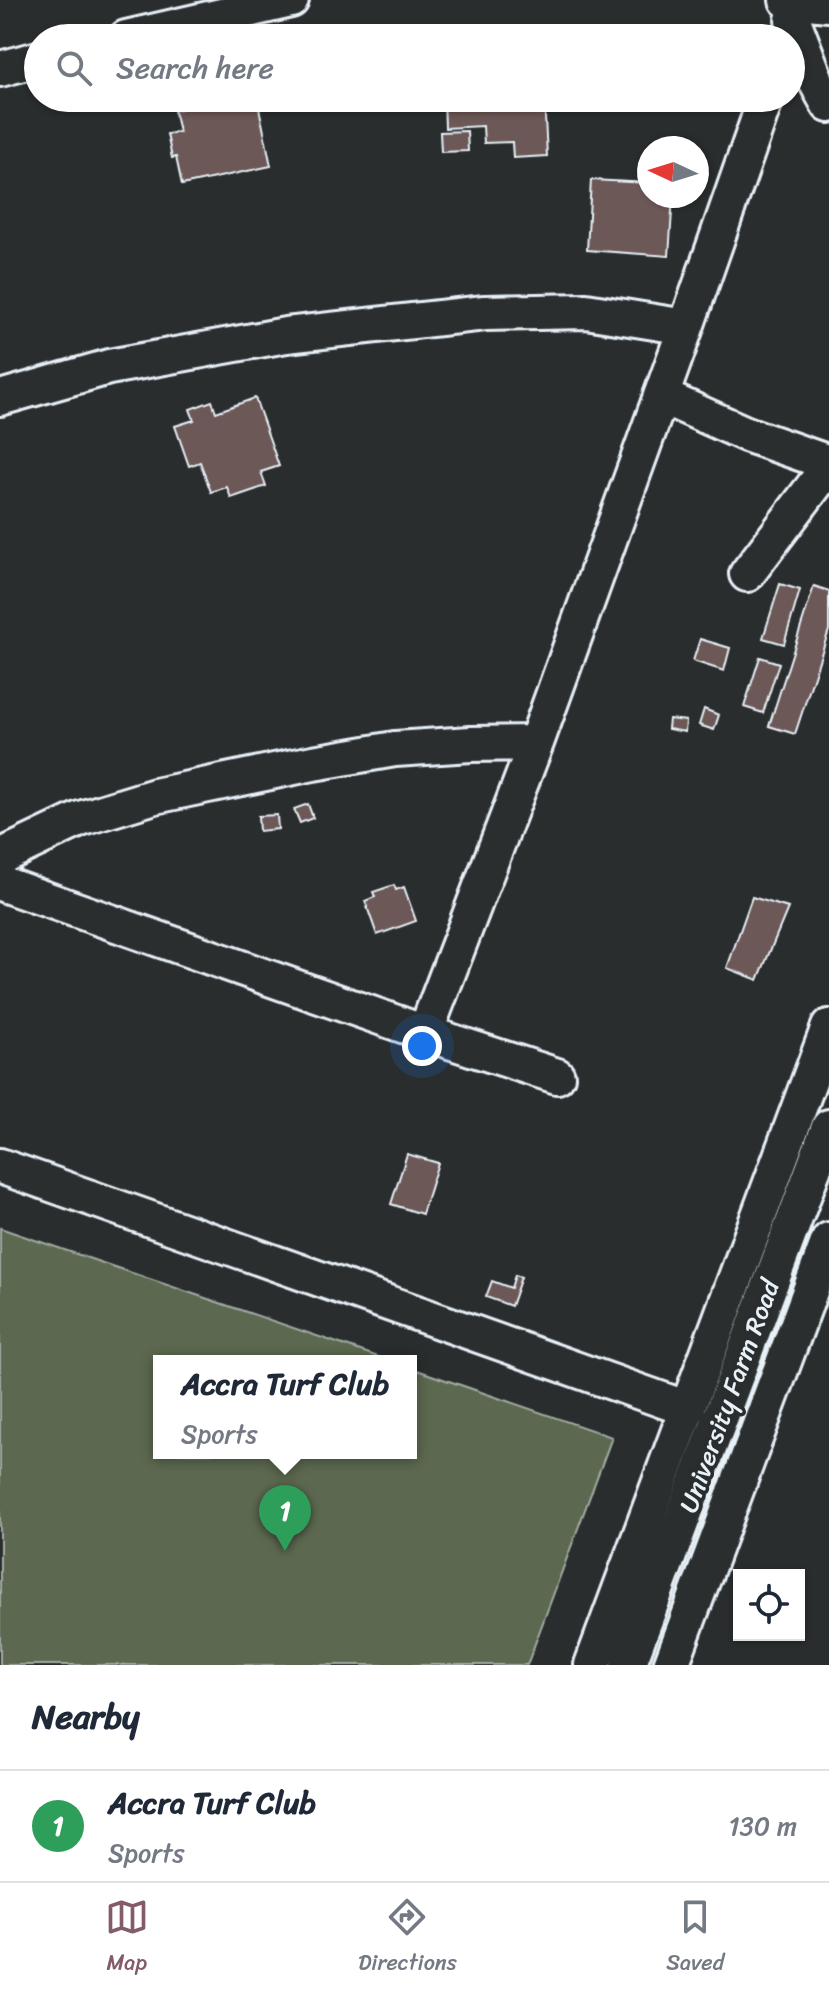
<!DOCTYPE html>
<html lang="en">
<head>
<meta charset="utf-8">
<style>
  body { margin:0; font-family:Sriracha,sans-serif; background:#f2f2f3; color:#1f2937 }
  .controls { position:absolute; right:24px; bottom:24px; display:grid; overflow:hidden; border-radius:0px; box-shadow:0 2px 6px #0004 }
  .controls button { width:72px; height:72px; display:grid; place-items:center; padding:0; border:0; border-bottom:2px solid #e0e1e3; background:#fff; color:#1f2937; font:40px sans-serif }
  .compass { position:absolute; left:637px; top:136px; width:72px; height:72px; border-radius:50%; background:#fff; box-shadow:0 2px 6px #0004; rotate:274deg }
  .you { position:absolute; left:422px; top:1046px; width:28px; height:28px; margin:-20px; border:6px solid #fff; border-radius:50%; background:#1a73e8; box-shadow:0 0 0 12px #1a73e833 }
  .badge { display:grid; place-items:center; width:52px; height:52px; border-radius:50%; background:#845c67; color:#fff; font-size:26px; font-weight:700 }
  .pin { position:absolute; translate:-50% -66px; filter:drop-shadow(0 2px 4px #0008) }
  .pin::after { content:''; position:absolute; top:42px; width:28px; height:24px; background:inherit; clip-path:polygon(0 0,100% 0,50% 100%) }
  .popup { position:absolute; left:153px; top:1355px; width:264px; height:104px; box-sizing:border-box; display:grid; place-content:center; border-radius:0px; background:#fff; filter:drop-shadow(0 2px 6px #0005); font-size:26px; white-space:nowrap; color:#747a83 }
  .popup b { font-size:30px; color:#1f2937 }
  .popup::after { content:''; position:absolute; left:50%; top:100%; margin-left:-16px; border:16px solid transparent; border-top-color:#fff }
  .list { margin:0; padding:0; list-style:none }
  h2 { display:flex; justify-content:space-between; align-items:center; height:104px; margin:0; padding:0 32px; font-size:34px }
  h2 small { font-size:26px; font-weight:400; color:#747a83 }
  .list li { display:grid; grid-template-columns:52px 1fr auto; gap:24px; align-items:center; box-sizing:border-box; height:112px; padding:0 32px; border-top:2px solid #e0e1e3 }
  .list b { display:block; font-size:30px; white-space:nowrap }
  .list p { margin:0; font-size:26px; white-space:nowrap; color:#747a83 }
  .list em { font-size:26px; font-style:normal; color:#747a83 }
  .icon { flex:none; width:44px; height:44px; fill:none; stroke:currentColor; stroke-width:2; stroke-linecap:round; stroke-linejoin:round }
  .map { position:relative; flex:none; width:829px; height:1665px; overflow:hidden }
  .search { position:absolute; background:#fff; box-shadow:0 2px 6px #0004; left:24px; right:24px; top:24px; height:88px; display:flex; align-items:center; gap:20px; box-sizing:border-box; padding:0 28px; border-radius:44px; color:#747a83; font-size:30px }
  .sheet { height:216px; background:#fff }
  nav { display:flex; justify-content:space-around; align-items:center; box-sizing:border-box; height:112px; border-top:2px solid #e0e1e3; background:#fff; font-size:22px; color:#747a83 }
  nav a { display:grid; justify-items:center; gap:4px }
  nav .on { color:#845c67 }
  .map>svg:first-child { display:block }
</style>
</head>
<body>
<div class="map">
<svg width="829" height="1665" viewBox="0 0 829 1665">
  <rect width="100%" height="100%" fill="#2a2d2e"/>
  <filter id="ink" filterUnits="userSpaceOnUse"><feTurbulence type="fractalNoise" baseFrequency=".0125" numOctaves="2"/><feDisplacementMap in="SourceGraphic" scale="16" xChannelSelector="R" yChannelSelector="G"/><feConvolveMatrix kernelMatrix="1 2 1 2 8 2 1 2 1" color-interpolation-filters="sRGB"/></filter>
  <g filter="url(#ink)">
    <!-- green -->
    <path fill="#5c674f" stroke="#a2aca4" stroke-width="2" d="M0,1228l390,133h-231v92h252v-85l201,69 -85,228h-527z"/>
    <!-- building -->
    <path fill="#6c5957" stroke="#e8f1f8" stroke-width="2" d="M218,98h39l14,68 -89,19 -6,-28 -4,1 -5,-24 12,-2 -5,-22 28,-5v-4z
      M444,98h100l3,58 -34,2 -1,-16 -28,1 -1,-17 -38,2z
      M467,131l1,20 -27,1 -1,-20z
      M591,180l58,3v13h24l-4,60 -82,-6z
      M255,398l24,68 -18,6 5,14 -35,12 -4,-11 -16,5 -11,-30 -11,4 -14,-40 19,-6 -4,-11 22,-8 4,11z
      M780,584l20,6 -16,54 -21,-6z
      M814,586l15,5v39l-34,104 -26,-8z
      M700,639l30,9 -6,23 -31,-10z
      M760,657l19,6 -16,50 -19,-6z
      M704,709l15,6 -5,15 -15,-5z
      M669,719l17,2 -1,11 -17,-3z
      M308,804l5,14 -13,5 -6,-14z
      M277,815l1,14 -19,2 -1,-15z
      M394,885l2,5 8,-3 12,34 -39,14 -12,-34 10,-4 -2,-5z
      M752,897l36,11 -30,72 -31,-12z
      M407,1154l31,9 -16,51 -31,-10z
      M515,1275l6,2 -10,29 -25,-9 6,-16 19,7z"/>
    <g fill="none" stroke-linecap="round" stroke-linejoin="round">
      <defs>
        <path id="minor" d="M787,0l42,4
          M793,20l24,63 12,22
          M126,38l165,-38
          M0,69l38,-10
          M661,396l85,38 83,29
          M0,398l109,-31 177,-32 199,-22 101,-2 100,16
          M747,574l82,-108
          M0,857l80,-38 75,-23 158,-33 82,-14 76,-5 65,-1
          M0,883l425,150 132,43
          M425,1033l111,-290 150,-416 80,-229
          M0,1166l688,243
          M592,1665l237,-638
          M628,1665l201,-538
          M671,1665l158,-425"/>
      </defs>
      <!-- minor casing -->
      <use href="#minor" stroke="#e8f1f8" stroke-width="40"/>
      <!-- minor -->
      <use href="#minor" stroke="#2a2d2e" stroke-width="34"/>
    </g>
  </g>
  <g text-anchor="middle" stroke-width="7" stroke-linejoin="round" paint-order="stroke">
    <!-- street labels -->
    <g font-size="26" fill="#e8f1f8" stroke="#2a2d2e">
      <text transform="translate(729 1396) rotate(-70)" y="9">University Farm Road</text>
    </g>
  </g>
</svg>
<div class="controls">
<button><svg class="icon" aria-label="locate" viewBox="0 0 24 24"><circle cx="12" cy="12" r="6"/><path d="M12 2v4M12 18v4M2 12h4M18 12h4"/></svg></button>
</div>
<svg class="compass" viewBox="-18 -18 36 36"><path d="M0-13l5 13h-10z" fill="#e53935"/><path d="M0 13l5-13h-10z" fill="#747a83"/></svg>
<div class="you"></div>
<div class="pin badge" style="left:285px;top:1551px;background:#2e9e5b">1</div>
<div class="popup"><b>Accra Turf Club</b>Sports</div>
<div class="search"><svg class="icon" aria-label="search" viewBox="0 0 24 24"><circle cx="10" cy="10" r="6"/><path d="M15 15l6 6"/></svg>Search here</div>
</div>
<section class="sheet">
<h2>Nearby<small></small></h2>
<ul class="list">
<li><span class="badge" style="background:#2e9e5b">1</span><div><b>Accra Turf Club</b><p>Sports</p></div><em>130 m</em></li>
</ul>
</section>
<nav>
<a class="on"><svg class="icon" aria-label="map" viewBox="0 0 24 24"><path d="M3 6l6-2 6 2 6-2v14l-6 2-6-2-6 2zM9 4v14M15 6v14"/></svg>Map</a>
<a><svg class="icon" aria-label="directions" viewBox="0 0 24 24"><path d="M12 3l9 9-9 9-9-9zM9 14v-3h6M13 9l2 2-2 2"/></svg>Directions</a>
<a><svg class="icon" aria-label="saved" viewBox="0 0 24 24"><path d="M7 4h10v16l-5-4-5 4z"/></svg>Saved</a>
</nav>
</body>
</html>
